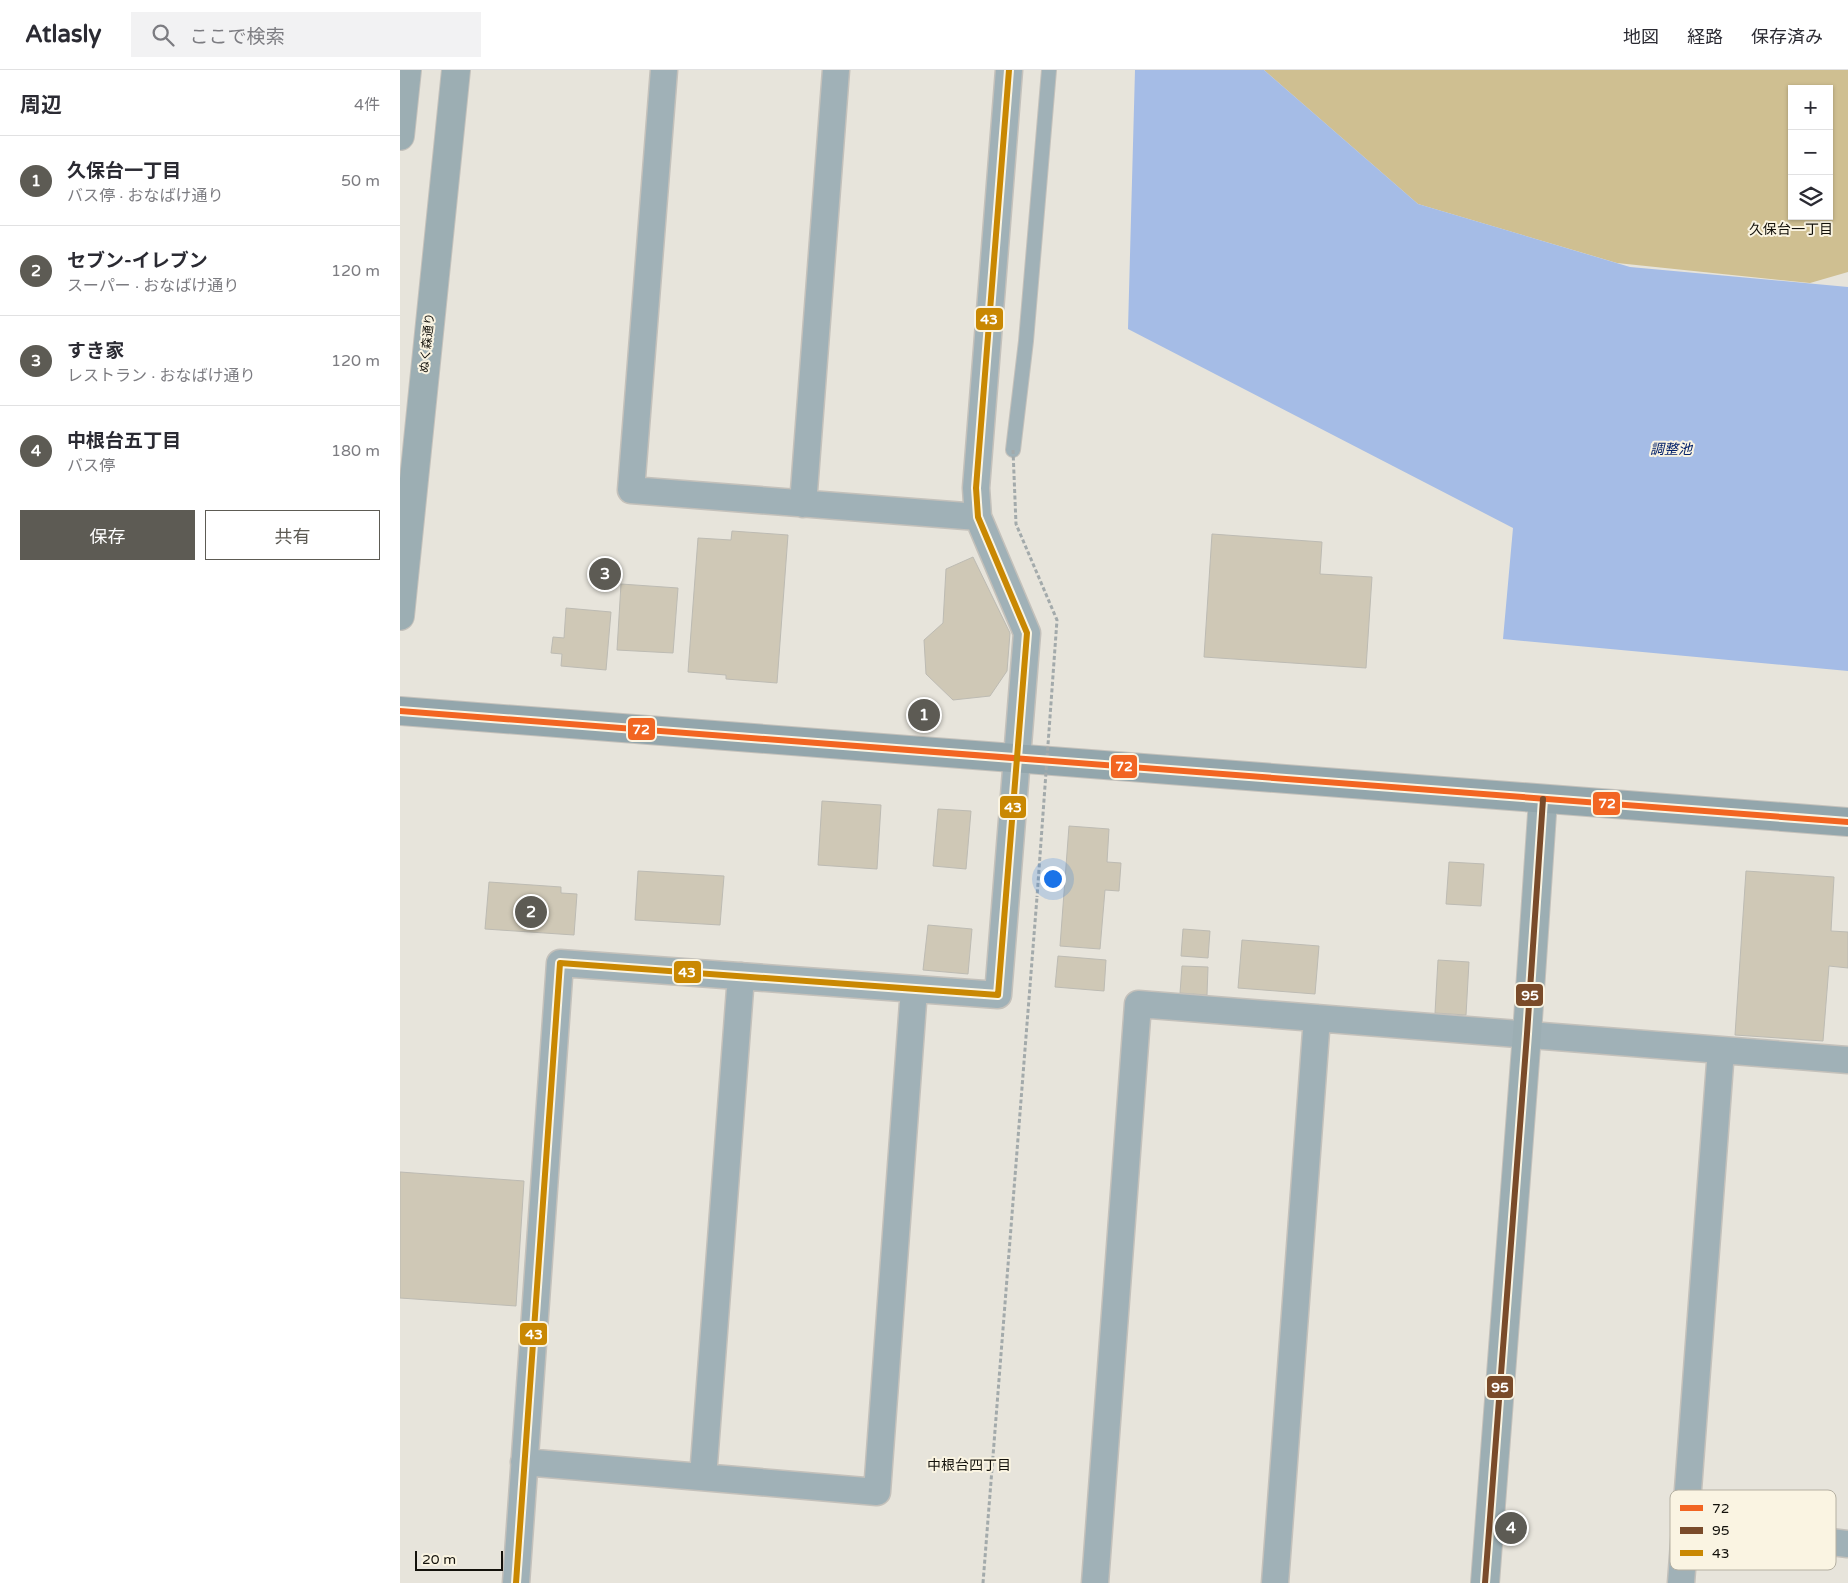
<!DOCTYPE html>
<html lang="ja">
<head>
<meta charset="utf-8">
<style>
  body { margin:0; font-family:"Varela Round","Noto Sans JP",sans-serif; background:#f2f2f3; color:#2b2b33 }
  .controls { position:absolute; right:15px; top:15px; display:grid; overflow:hidden; border-radius:0px; box-shadow:0 1px 4px #0004 }
  .controls button { width:45px; height:45px; display:grid; place-items:center; padding:0; border:0; border-bottom:1px solid #e1e1e2; background:#fff; color:#2b2b33; font:25px sans-serif }
  .scale { position:absolute; left:15px; bottom:12px; width:88px; box-sizing:border-box; padding-left:5px; border:2px solid #13110b; border-top:0; font-size:14px; line-height:18px; white-space:nowrap; color:#13110b; -webkit-text-stroke:4px #faf4e2; paint-order:stroke }
  .you { position:absolute; left:652px; top:808px; width:18px; height:18px; margin:-12px; border:4px solid #fff; border-radius:50%; background:#1a73e8; box-shadow:0 0 0 8px #1a73e833 }
  .badge { display:grid; place-items:center; width:32px; height:32px; border-radius:50%; background:#5d5b54; color:#fff; font-size:16px; font-weight:700 }
  .pin { position:absolute; translate:-50% -50%; border:2px solid #fff; box-shadow:0 1px 5px #0006 }
  .list { margin:0; padding:0; list-style:none }
  h2 { display:flex; justify-content:space-between; align-items:center; height:65px; margin:0; padding:0 20px; font-size:21px }
  h2 small { font-size:16px; font-weight:400; color:#7c7c81 }
  .list li { display:grid; grid-template-columns:32px 1fr auto; gap:15px; align-items:center; box-sizing:border-box; height:90px; padding:0 20px; border-top:1px solid #e1e1e2 }
  .list b { display:block; font-size:19px; white-space:nowrap }
  .list p { margin:0; font-size:16px; white-space:nowrap; color:#7c7c81 }
  .list em { font-size:16px; font-style:normal; color:#7c7c81 }
  .actions { display:flex; gap:10px; padding:15px 20px }
  .actions a { flex:1; padding:11px 0; border:1px solid #5d5b54; border-radius:0px; text-align:center; font-size:18px; color:#5d5b54 }
  .actions .main { background:#5d5b54; color:#fff }
  .icon { flex:none; width:28px; height:28px; fill:none; stroke:currentColor; stroke-width:2; stroke-linecap:round; stroke-linejoin:round }
  .map { position:relative; flex:none; width:1448px; height:1513px; overflow:hidden }
  header { display:flex; align-items:center; gap:30px; box-sizing:border-box; height:70px; padding:0 25px; background:#fff; border-bottom:1px solid #e1e1e2 }
  header strong { font-size:24px }
  nav { display:flex; gap:28px; margin-inline-start:auto; font-size:18px }
  .search { width:350px; height:45px; background:#f2f2f3; display:flex; align-items:center; gap:12px; box-sizing:border-box; padding:0 18px; border-radius:0px; color:#7c7c81; font-size:19px }
  main { display:flex }
  aside { flex:1; background:#fff }
  .map>svg:first-child { display:block }
</style>
</head>
<body>
<header>
<strong>Atlasly</strong>
<div class="search"><svg class="icon" aria-label="search" viewBox="0 0 24 24"><circle cx="10" cy="10" r="6"/><path d="M15 15l6 6"/></svg>ここで検索</div>
<nav><a>地図</a><a>経路</a><a>保存済み</a></nav>
</header>
<main>
<aside>
<h2>周辺<small>4件</small></h2>
<ul class="list">
<li><span class="badge">1</span><div><b>久保台一丁目</b><p>バス停 · おなばけ通り</p></div><em>50 m</em></li>
<li><span class="badge">2</span><div><b>セブン-イレブン</b><p>スーパー · おなばけ通り</p></div><em>120 m</em></li>
<li><span class="badge">3</span><div><b>すき家</b><p>レストラン · おなばけ通り</p></div><em>120 m</em></li>
<li><span class="badge">4</span><div><b>中根台五丁目</b><p>バス停</p></div><em>180 m</em></li>
</ul>
<div class="actions"><a class="main">保存</a><a>共有</a></div>
</aside>
<div class="map">
<svg width="1448" height="1513" viewBox="0 0 1448 1513">
  <rect width="100%" height="100%" fill="#e7e4db"/>
  <!-- forest -->
  <path fill="#cfbf91" fill-rule="evenodd" d="M864,0h584v202l-38,11 -193,-20 -199,-59zM1392,19h37v127h-37z"/>
  <!-- water -->
  <path fill="#a5bce6" d="M735,0h129l154,134 212,63 218,20v384l-345,-32 10,-111 -385,-199z"/>
  <!-- building -->
  <path fill="#cfc8b6" stroke="#bdbbb3" d="M332,461l56,4 -11,148 -51,-4v-4l-38,-3 10,-134 33,2z
    M812,464l110,8 -2,32 52,3 -6,91 -162,-11z
    M573,487l37,76 -3,38 -17,25 -37,4 -27,-26 -2,-34 19,-17 3,-54z
    M221,514l57,4 -5,65 -56,-3z
    M166,538l45,4 -5,58 -45,-4 1,-12 -11,-1 2,-16 11,1z
    M422,731l59,4 -4,64 -59,-4z
    M538,739l33,2 -5,58 -33,-3z
    M669,756l40,3 -2,33 14,1 -2,28 -14,-1 -5,59 -40,-3z
    M1049,792l35,2 -3,42 -35,-2z
    M238,801l86,5 -4,49 -85,-5z
    M1346,801l88,6 -3,54 17,1v36l-19,-2 -6,75 -88,-6z
    M89,812l72,5v6l16,1 -3,41 -89,-6z
    M528,855l44,4 -4,45 -45,-4z
    M783,859l27,2 -2,27 -27,-2z
    M842,870l77,6 -4,48 -77,-6z
    M658,886l48,4 -2,31 -49,-4z
    M1038,890l31,2 -3,53 -31,-2z
    M782,896l26,1 -1,28 -27,-2z
    M0,1102l124,9 -8,125 -116,-8z"/>
  <g fill="none" stroke-linecap="round" stroke-linejoin="round">
    <defs>
      <path id="lane" d="M613,380l13,-109 23,-271"/>
      <path id="street" d="M264,0l-33,420 347,27
        M403,434l33,-434
        M124,1392l353,30 37,-503
        M303,1407l38,-501
        M1285,1454l163,20
        M116,1513l44,-620 438,32 29,-362 -49,-116 -2,-29 33,-418
        M695,1513l43,-579 710,56
        M875,1513l42,-565
        M1281,1513l40,-533"/>
      <path id="secondary" d="M0,66l7,-66
        M0,546l56,-546
        M1085,1513l42,-549 16,-235"/>
      <path id="primary" d="M0,641l1448,111"/>
    </defs>
    <!-- lane casing -->
    <use href="#lane" stroke="#c4c1bb" stroke-width="16"/>
    <!-- street casing -->
    <use href="#street" stroke="#c4c1bb" stroke-width="29"/>
    <!-- secondary casing -->
    <use href="#secondary" stroke="#c4c1bb" stroke-width="30"/>
    <!-- primary casing -->
    <use href="#primary" stroke="#c4c1bb" stroke-width="30"/>
    <!-- path -->
    <path stroke="#a3aaab" stroke-width="3" stroke-dasharray="4 2.5" stroke-linecap="butt" d="M583,1513l54,-686"/>
    <!-- lane -->
    <use href="#lane" stroke="#a0b1b7" stroke-width="14"/>
    <!-- street -->
    <use href="#street" stroke="#a0b1b7" stroke-width="26"/>
    <!-- secondary -->
    <use href="#secondary" stroke="#9caeb3" stroke-width="28"/>
    <!-- primary -->
    <use href="#primary" stroke="#93a6ac" stroke-width="28"/>
    <!-- path-bridge -->
    <path stroke="#a3aaab" stroke-width="3" stroke-dasharray="4 2.5" stroke-linecap="butt" d="M613,380l3,74 41,96 -20,277"/>
    <defs>
      <path id="bus-1" d="M0,641l1448,111"/>
      <path id="bus-2" d="M1085,1513l42,-549 16,-235"/>
      <path id="bus-3" d="M116,1513l44,-620 438,32 29,-362 -49,-116 -2,-29 33,-418"/>
    </defs>
    <!-- bus-1 casing -->
    <use href="#bus-1" stroke="#faf4e2" stroke-width="10"/>
    <!-- bus-2 casing -->
    <use href="#bus-2" stroke="#faf4e2" stroke-width="10"/>
    <!-- bus-3 casing -->
    <use href="#bus-3" stroke="#faf4e2" stroke-width="10"/>
    <!-- bus-1 -->
    <use href="#bus-1" stroke="#f26522" stroke-width="6"/>
    <!-- bus-2 -->
    <use href="#bus-2" stroke="#7a4b2a" stroke-width="6"/>
    <!-- bus-3 -->
    <use href="#bus-3" stroke="#c98802" stroke-width="6"/>
  </g>
  <g text-anchor="middle" stroke-width="4" stroke-linejoin="round" paint-order="stroke">
    <!-- street labels -->
    <g font-size="12" fill="#13110b" stroke="#faf4e2">
      <text transform="translate(27 273) rotate(-84)" y="4">ぬく森通り</text>
    </g>
    <!-- neighbourhood labels -->
    <g font-size="14" fill="#13110b" stroke="#faf4e2">
      <text x="1391" y="164">久保台一丁目</text>
      <text x="569" y="1400">中根台四丁目</text>
    </g>
    <!-- water labels -->
    <g font-size="14" font-style="italic" fill="#04226a" stroke="#faf4e2">
      <text x="1271" y="384">調整池</text>
    </g>
  </g>
  <!-- legend -->
  <rect x="1270" y="1420" width="166" height="80" rx="8" fill="#faf4e2" stroke="#b5b0a2" stroke-width="1"/>
  <rect x="1280" y="1435" width="23" height="6" fill="#f26522"/>
  <rect x="1280" y="1457" width="23" height="7" fill="#7a4b2a"/>
  <rect x="1280" y="1480" width="23" height="6" fill="#c98802"/>
  <g font-size="14" fill="#13110b">
    <text x="1312" y="1443">72</text>
    <text x="1312" y="1465">95</text>
    <text x="1312" y="1488">43</text>
  </g>
  <g stroke="#faf4e2" stroke-width="2">
    <rect x="575" y="237" width="29" height="24" rx="5" fill="#c98802"/>
    <rect x="227" y="647" width="29" height="24" rx="5" fill="#f26522"/>
    <rect x="710" y="684" width="28" height="25" rx="5" fill="#f26522"/>
    <rect x="1192" y="721" width="29" height="25" rx="5" fill="#f26522"/>
    <rect x="599" y="725" width="28" height="24" rx="5" fill="#c98802"/>
    <rect x="273" y="890" width="29" height="24" rx="5" fill="#c98802"/>
    <rect x="1115" y="913" width="29" height="24" rx="5" fill="#7a4b2a"/>
    <rect x="119" y="1252" width="29" height="24" rx="5" fill="#c98802"/>
    <rect x="1086" y="1305" width="28" height="24" rx="5" fill="#7a4b2a"/>
  </g>
  <g font-size="14" text-anchor="middle" font-weight="bold" fill="#fff">
    <text x="589" y="254">43</text>
    <text x="241" y="664">72</text>
    <text x="724" y="701">72</text>
    <text x="1207" y="738">72</text>
    <text x="613" y="742">43</text>
    <text x="287" y="907">43</text>
    <text x="1130" y="930">95</text>
    <text x="134" y="1269">43</text>
    <text x="1100" y="1322">95</text>
  </g>
</svg>
<div class="controls">
<button>+</button>
<button>−</button>
<button><svg class="icon" aria-label="layers" viewBox="0 0 24 24"><path d="M12 4l9 5-9 5-9-5zM3 14l9 5 9-5"/></svg></button>
</div>
<div class="scale">20 m</div>
<div class="you"></div>
<div class="pin badge" style="left:524px;top:645px">1</div>
<div class="pin badge" style="left:131px;top:842px">2</div>
<div class="pin badge" style="left:205px;top:504px">3</div>
<div class="pin badge" style="left:1111px;top:1458px">4</div>
</div>
</main>
</body>
</html>
